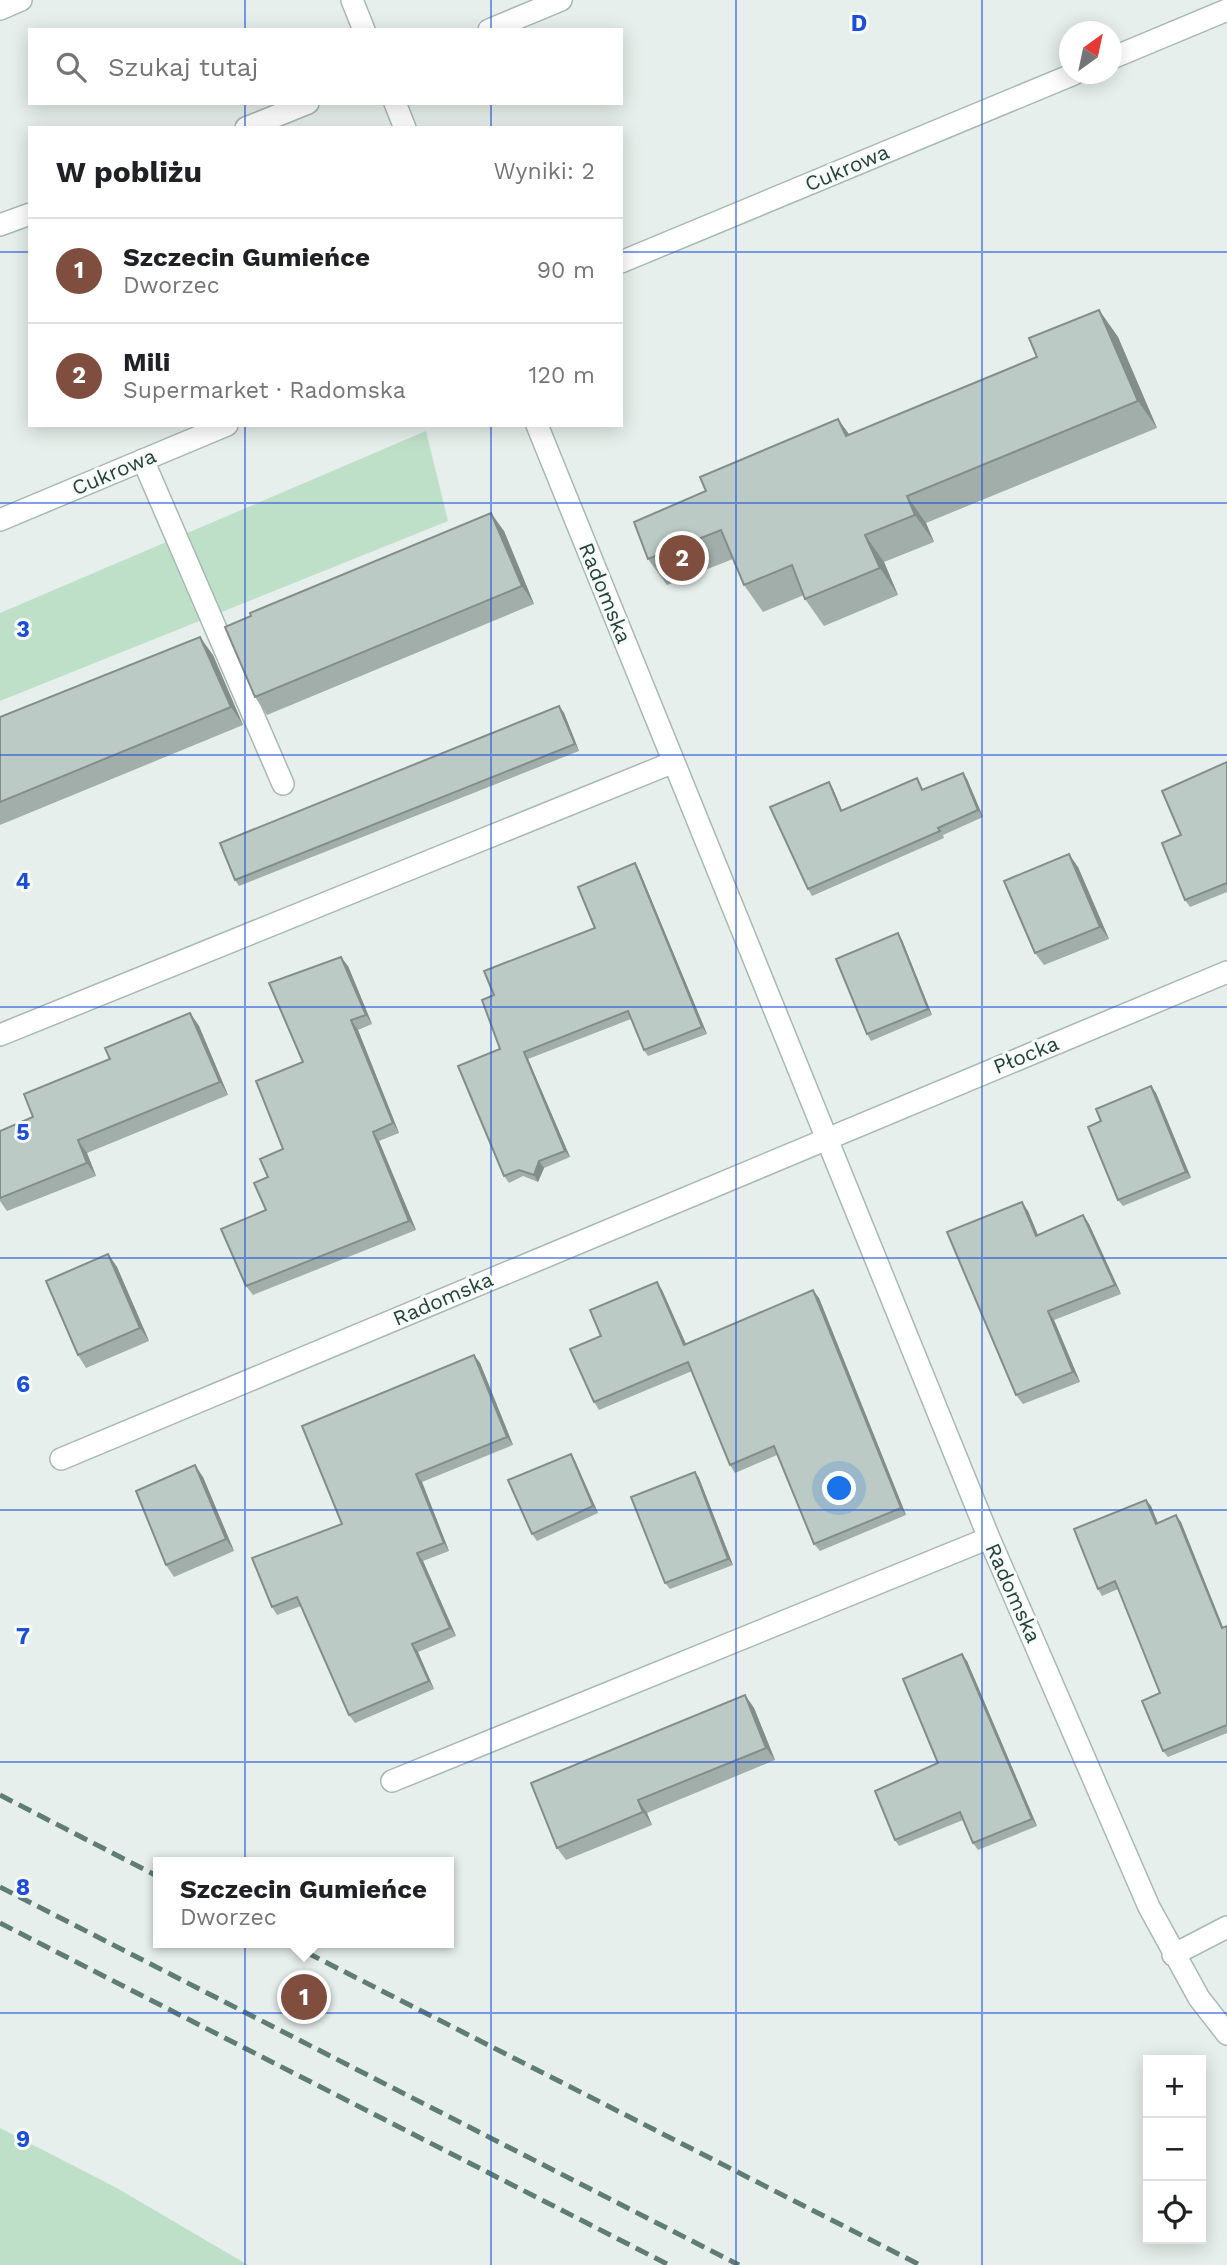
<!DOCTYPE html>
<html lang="pl">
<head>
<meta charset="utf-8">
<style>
  body { margin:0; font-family:"Work Sans",sans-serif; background:#f6f6f6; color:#202124 }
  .controls { position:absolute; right:21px; bottom:21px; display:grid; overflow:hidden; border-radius:0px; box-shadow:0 4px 18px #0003 }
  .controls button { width:63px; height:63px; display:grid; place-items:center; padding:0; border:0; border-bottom:2px solid #e0e0e0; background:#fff; color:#202124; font:35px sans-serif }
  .compass { position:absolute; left:1059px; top:21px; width:63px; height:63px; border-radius:50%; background:#fff; box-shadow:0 4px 18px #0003; rotate:33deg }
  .you { position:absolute; left:840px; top:1489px; width:24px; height:24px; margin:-18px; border:5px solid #fff; border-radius:50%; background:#1a73e8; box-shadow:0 0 0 10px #1a73e833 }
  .badge { display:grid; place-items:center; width:46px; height:46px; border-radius:50%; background:#7f4e3f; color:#fff; font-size:23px; font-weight:700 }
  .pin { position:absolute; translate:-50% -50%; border:4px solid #fff; box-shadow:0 2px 7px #0006 }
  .popup { position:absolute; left:153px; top:1857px; width:301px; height:91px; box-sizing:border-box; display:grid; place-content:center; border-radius:0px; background:#fff; filter:drop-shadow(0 2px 5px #0005); font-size:23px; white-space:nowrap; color:#757577 }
  .popup b { font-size:26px; color:#202124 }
  .popup::after { content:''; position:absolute; left:50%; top:100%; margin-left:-14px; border:14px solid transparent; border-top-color:#fff }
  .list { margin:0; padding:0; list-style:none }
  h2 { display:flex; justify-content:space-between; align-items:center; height:91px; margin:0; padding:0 28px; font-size:30px }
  h2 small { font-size:23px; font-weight:400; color:#757577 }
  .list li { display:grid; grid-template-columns:46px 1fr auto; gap:21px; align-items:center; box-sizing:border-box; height:105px; padding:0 28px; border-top:2px solid #e0e0e0 }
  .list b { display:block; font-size:26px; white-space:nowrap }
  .list p { margin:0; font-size:23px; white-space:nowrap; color:#757577 }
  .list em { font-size:23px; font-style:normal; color:#757577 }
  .icon { flex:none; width:38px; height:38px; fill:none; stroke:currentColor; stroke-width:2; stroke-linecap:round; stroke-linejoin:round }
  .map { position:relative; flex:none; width:1227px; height:2265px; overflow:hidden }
  .search { position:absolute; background:#fff; box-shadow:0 4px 18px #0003; left:28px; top:28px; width:595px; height:77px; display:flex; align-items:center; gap:18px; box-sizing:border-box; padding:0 24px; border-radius:0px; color:#757577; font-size:26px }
  .panel { position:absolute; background:#fff; box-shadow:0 4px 18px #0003; left:28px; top:126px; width:595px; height:301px; border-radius:0px }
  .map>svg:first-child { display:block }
</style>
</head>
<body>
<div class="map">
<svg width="1227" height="2265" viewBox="0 0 1227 2265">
  <rect width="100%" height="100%" fill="#e6efeb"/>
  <!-- green -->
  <path fill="#bfe0c8" d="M426,431l22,90 -448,180v-88z
    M0,2128l115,59 133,78h-248z"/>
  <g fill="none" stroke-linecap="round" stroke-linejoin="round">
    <defs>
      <path id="service" d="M352,0l12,30
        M0,9l21,-9
        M489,30l72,-30
        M395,103l10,25
        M246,128l62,-25
        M0,225l30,-11
        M143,460l140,324"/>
      <path id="minor" d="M537,425l452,1113 160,369 50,91 28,36
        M0,1035l674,-273
        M61,1459l1166,-487
        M392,1781l597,-243
        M1173,1955l54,-28"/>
      <path id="tertiary" d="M1112,58l115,-48
        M621,262l453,-188
        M0,520l227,-95"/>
    </defs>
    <!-- service casing -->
    <use href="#service" stroke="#a8b8b2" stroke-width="24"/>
    <!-- minor casing -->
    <use href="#minor" stroke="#a8b8b2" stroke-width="24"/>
    <!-- tertiary casing -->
    <use href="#tertiary" stroke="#a8b8b2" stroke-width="24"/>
    <!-- service -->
    <use href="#service" stroke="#fff" stroke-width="21"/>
    <!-- minor -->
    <use href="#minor" stroke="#fff" stroke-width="21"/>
    <!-- tertiary -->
    <use href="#tertiary" stroke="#fff" stroke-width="21"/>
    <!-- rail -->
    <path stroke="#5f7d75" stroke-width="5" stroke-dasharray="14 7" stroke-linecap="butt" d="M0,1795l159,82
      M0,1887l739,378
      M0,1923l669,342
      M288,1943l632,322"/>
  </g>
  <!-- wall -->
  <path fill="#a1aea9" d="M1099,310l19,27 39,91 -231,95 8,19 -50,20 14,33 -74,31 -19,-27 -1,-4 -41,17 -19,-27 -11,-26 -66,26 -19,-26 202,-124 187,-78z
    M504,531l30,73 -267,111 -12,-18z
    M213,655l30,70 -243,100v-108z
    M559,706l5,7 15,38 -340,135 -4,-6z
    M1227,763v129l-37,15 -5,-7 -4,-65z
    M963,773l4,6 16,38 -40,18 1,3 -132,58 -4,-7 21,-107 4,7 9,21 75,-32 6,11z
    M1078,867l31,72 -65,26 -9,-12z
    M639,870l68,164 -59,22 -4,-6 -13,-31 -103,40 42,98 -26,11 -6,14 -15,-6 -14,7 -5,-7 -4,-127 -6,-54 101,-67z
    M902,940l30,75 -61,26 -4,-7z
    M348,966l24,58 -14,6 41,103 -20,8 37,89 -163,65 -7,-9 20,-76 2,-33 15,-28 20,-87z
    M190,1013l9,13 29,69 -141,58 9,23 -89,35 -7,-10v-70l33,-14 77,-58z
    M1151,1086l5,7 35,85 -68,28 -5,-6 -17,-79z
    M1028,1211l10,24 45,-20 6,9 32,70 -67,26 26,62 -57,22 -7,-9z
    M108,1254l9,13 32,74 -63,27 -8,-13z
    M662,1290l24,54 133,-46 87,217 -86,36 -6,-7 -37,-89 -42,18 -5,-8 -38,-94 -93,39 -5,-8 7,-66z
    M474,1355l6,8 33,82 -91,37 27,69 -26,10 33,75 -38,16 16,37 -79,34 -6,-8 -48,-109 -24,9 -5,-8 70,-83z
    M571,1454l4,7 23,52 -61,28 -5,-7z
    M695,1472l4,6 34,87 -63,24 -5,-6z
    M203,1477l31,74 -60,26 -8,-12z
    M1146,1500l5,6 7,17 23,-1 42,105 4,-1v107l-59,24 -5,-6 -3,-58 -42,-104 -16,7 -4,-7z
    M967,1661l70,165 -59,24 -5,-7 -10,-23 -64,26 -4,-6 43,-77z
    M745,1695l9,13 21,52 -128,53 5,12 -86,35 -9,-12z"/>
  <!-- shaded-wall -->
  <path fill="#838d89" d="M1099,310l19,27 39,91 -19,-27z
    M838,419l19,26 -11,-9z
    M907,496l19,27 8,19 -19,-27z
    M491,513l13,18 30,73 -12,-18z
    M865,535l19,27 14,33 -18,-27z
    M200,637l13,18 30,70 -12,-18z
    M559,706l5,7 15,38 -4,-7z
    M963,773l4,6 16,38 -5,-7z
    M829,782l4,7 12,29 -4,-7z
    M1069,854l9,13 31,72 -9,-12z
    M635,863l4,7 68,164 -5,-7z
    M898,933l4,7 30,75 -4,-6z
    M341,957l7,9 24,58 -6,-9z
    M190,1013l9,13 29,69 -8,-13z
    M351,1020l7,10 41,103 -6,-10z
    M524,1052l4,7 42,98 -5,-6z
    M1151,1086l5,7 35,85 -5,-6z
    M373,1132l6,9 37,89 -7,-9z
    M78,1140l9,13 9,23 -9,-13z
    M539,1161l5,7 -6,14 -4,-7z
    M1022,1202l6,9 14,34 -6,-9z
    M1083,1215l6,9 32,70 -6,-9z
    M108,1254l9,13 32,74 -9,-13z
    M657,1282l5,8 28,63 -6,-8z
    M813,1290l6,8 87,217 -5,-7z
    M1048,1311l6,9 26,62 -7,-10z
    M474,1355l6,8 33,82 -6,-8z
    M571,1454l4,7 23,52 -5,-7z
    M195,1465l8,12 31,74 -8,-12z
    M695,1472l4,6 34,87 -5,-6z
    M416,1474l6,8 27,69 -5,-8z
    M1146,1500l5,6 10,25 -5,-7z
    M1176,1515l5,7 45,113 -4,-7z
    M417,1553l6,8 33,75 -6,-8z
    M412,1644l6,8 16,37 -5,-8z
    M962,1654l5,7 70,165 -5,-7z
    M745,1695l9,13 21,52 -9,-12z
    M638,1800l9,13 5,12 -9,-13z"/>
  <!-- building -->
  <path fill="#bbcac4" stroke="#838d89" stroke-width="2" d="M1099,310l39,91 -231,95 8,19 -50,20 15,33 -75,31 -13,-34 -48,20 -23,-55 -73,29 -14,-37 72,-31 -6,-14 138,-58 8,17 191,-79 -8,-19z
    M491,513l31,73 -267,111 -30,-70 26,-11 -1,-3z
    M200,637l31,70 -231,95v-85z
    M559,706l16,38 -340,136 -15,-37z
    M1227,762v121l-42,17 -23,-57 19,-8 -19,-44z
    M963,773l15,37 -40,18 2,3 -132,58 -38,-82 59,-25 12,29 76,-33 5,12z
    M1069,854l31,73 -65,26 -31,-72z
    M635,863l67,164 -58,23 -16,-39 -104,41 41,99 -26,10 -5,14 -15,-5 -15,6 -46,-110 42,-17 -18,-49 12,-5 -10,-24 111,-43 -17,-41z
    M898,933l30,76 -61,25 -31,-75z
    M341,957l25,58 -15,5 42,103 -20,9 36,89 -163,65 -25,-57 45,-19 -12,-27 14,-6 -8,-18 23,-10 -27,-68 47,-19 -34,-79z
    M190,1013l30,69 -142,58 9,23 -87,35v-67l33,-14 -9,-23 86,-35 -5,-11z
    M1151,1086l35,86 -68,28 -30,-73 13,-6 -5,-12z
    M1022,1202l14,34 47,-21 32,70 -67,26 25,61 -57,23 -69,-163z
    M108,1254l32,74 -62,27 -32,-74z
    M657,1282l27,63 129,-55 88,218 -87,36 -40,-98 -44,19 -42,-103 -94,40 -24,-53 31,-13 -11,-26z
    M474,1355l33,82 -91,37 28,69 -27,10 33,75 -38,16 17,37 -80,34 -52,-118 -25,10 -20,-49 90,-34 -40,-98z
    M571,1454l22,52 -61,28 -24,-54z
    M195,1465l31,74 -60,26 -30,-74z
    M695,1472l33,87 -63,24 -34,-86z
    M1146,1500l10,24 20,-9 46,113 5,-2v99l-64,26 -21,-50 18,-8 -45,-112 -17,8 -24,-60z
    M962,1654l70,165 -59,24 -13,-31 -65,28 -20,-49 63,-28 -35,-84z
    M745,1695l21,53 -128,52 5,12 -86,36 -26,-65z"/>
  <!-- grid -->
  <path fill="none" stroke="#1d4ed8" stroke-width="2" stroke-opacity="0.55" d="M245,0v30M491,0v30M736,0v2265M982,0v2265M245,103v25M491,103v25M0,252h30M621,252h606M245,425v1840M491,425v1840M0,503h1227M0,755h1227M0,1007h1227M0,1258h1227M0,1510h1227M0,1762h1227M0,2013h1227"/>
  <g text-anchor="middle" stroke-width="6" stroke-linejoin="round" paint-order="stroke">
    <!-- street labels -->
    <g font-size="21" fill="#24423a" stroke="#f7fbf9">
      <text transform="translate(847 168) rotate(-23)" y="7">Cukrowa</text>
      <text transform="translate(114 472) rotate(-23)" y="7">Cukrowa</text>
      <text transform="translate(605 593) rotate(68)" y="7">Radomska</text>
      <text transform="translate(1026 1055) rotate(-22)" y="7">Płocka</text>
      <text transform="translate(443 1299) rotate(-23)" y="7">Radomska</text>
      <text transform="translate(1013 1593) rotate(66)" y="7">Radomska</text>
    </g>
  </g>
  <g font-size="23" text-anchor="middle" font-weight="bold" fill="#1d4ed8" stroke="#f7fbf9" stroke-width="6" stroke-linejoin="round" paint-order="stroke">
    <text x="859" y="31">D</text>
    <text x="23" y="637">3</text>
    <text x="23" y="889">4</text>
    <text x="23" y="1140">5</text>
    <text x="23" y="1392">6</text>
    <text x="23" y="1644">7</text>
    <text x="23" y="1895">8</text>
    <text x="23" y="2147">9</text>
  </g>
</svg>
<div class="controls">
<button>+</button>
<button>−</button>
<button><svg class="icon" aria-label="locate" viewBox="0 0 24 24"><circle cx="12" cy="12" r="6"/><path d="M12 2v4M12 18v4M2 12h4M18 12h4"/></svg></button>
</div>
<svg class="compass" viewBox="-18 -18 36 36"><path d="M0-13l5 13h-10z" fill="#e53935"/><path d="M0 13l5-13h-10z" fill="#757577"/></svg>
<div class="you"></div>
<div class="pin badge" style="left:304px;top:1997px">1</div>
<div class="popup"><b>Szczecin Gumieńce</b>Dworzec</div>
<div class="pin badge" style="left:682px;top:558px">2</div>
<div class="search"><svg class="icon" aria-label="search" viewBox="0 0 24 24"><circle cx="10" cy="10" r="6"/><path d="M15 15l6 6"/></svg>Szukaj tutaj</div>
<section class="panel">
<h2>W pobliżu<small>Wyniki: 2</small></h2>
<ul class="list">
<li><span class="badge">1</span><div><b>Szczecin Gumieńce</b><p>Dworzec</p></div><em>90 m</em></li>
<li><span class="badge">2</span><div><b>Mili</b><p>Supermarket · Radomska</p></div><em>120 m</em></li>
</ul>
</section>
</div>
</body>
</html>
